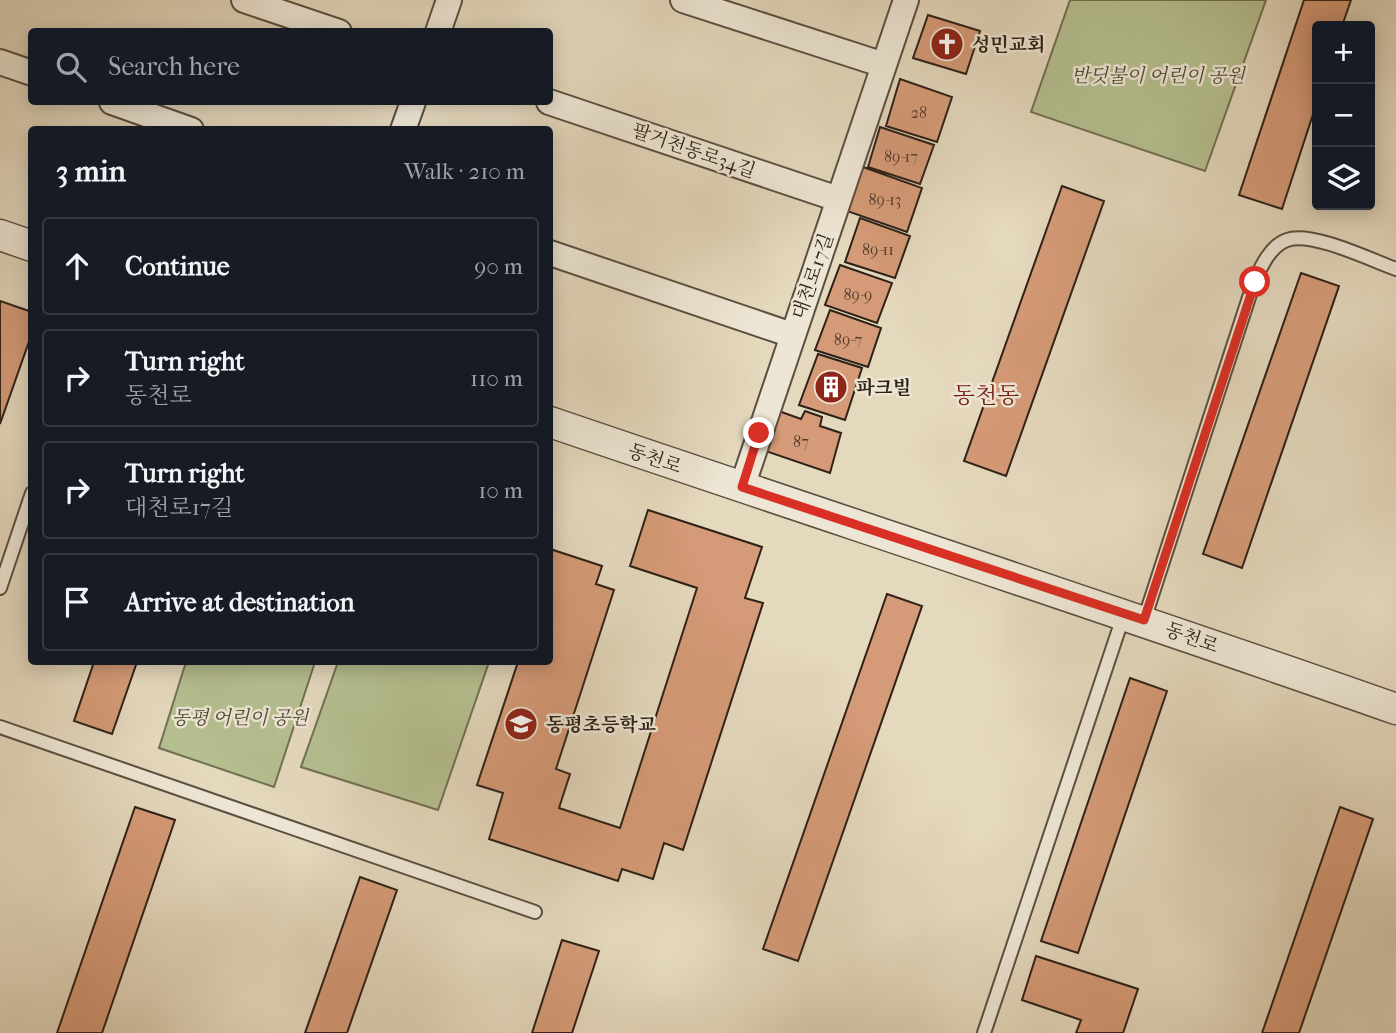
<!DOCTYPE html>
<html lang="en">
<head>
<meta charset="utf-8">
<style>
  body { margin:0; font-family:"IM FELL French Canon","Noto Serif KR",serif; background:#242831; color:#f1f3f6 }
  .controls { position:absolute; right:21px; top:21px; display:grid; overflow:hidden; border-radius:7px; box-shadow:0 4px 18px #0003 }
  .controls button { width:63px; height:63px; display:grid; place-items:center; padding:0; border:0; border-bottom:2px solid #363941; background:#171b24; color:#f1f3f6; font:35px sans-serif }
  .stop { position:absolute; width:21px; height:21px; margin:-16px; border:5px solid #d93025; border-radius:50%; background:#fff }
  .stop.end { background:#d93025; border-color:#fff; box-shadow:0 2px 7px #0008 }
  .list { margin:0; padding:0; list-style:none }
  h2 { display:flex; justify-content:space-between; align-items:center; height:91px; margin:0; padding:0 28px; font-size:30px }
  h2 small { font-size:23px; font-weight:400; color:#9ea1a6 }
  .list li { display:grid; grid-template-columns:46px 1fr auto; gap:21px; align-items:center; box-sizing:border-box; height:98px; margin:0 14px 14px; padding:0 14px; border:2px solid #363941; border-radius:7px }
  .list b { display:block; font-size:26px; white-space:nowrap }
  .list p { margin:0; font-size:23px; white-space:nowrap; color:#9ea1a6 }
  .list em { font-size:23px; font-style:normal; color:#9ea1a6 }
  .icon { flex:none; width:38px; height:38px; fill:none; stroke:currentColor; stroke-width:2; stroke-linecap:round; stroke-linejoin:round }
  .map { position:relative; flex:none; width:1396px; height:1033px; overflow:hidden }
  .search { position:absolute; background:#171b24; box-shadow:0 4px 18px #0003; left:28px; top:28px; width:525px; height:77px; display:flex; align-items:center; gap:18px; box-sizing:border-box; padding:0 24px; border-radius:7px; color:#9ea1a6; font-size:26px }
  .panel { position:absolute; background:#171b24; box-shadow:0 4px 18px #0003; left:28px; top:126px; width:525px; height:539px; border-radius:7px }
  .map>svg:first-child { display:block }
</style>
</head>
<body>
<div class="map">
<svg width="1396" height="1033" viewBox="0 0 1396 1033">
  <rect width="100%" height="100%" fill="#e4d8bd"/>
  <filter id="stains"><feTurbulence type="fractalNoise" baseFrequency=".00286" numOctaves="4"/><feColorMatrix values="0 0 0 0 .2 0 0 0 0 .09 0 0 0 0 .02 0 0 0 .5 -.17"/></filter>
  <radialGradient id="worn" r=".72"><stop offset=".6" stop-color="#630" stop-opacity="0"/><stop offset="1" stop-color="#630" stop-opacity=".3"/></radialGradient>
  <!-- green -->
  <path fill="#b5bf90" stroke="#717054" stroke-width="2" d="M1070,0h196l-61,171 -174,-59z
    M186,662h129l-41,125 -115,-39z
    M338,662h151l-51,148 -137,-43z"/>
  <!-- building -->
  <path fill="#d59a77" stroke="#2d2118" stroke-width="2" d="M1304,0h47l-9,26h-25v76l-35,107 -43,-14z
    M928,15l52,16 -14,43 -53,-16z
    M900,79l52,18 -15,45 -51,-16z
    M880,127l54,18 -14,39 -52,-17z
    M863,167l59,21 -15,44 -60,-21z
    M1062,186l42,15 -98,275 -42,-15z
    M860,218l50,18 -15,42 -50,-16z
    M840,265l52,18 -15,40 -52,-18z
    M1301,273l38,13 -97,282 -39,-14z
    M0,301l32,11v21l-32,91z
    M830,310l51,18 -13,39 -53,-17z
    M818,354l44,14 -17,52 -46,-15z
    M773,409l28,10 4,-8 17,6 -2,9 21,7 -11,40 -70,-24z
    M648,510l114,37 -17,51 18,5 -80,247 -19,-7 -11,36 -31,-10 -4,12 -129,-42 14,-46 -26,-8 41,-123h32v-113l52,17 -6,18 18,6 -58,179 14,5 -11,34 61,20 77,-240 -67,-22z
    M887,594l35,12 -124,355 -35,-12z
    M94,662h43l-25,72 -38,-13z
    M1130,678l37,13 -89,262 -37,-12z
    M135,807l40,13 -73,213h-45z
    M1340,807l33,12 -74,214h-37z
    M360,877l37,13 -50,143h-42z
    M562,940l37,11 -27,82h-40z
    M1036,956l102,33 -15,44h-47l5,-13 -59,-20z"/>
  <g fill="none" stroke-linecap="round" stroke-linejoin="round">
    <defs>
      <path id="service" d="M0,588l32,-95
        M1144,620l110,-338c7,-15 16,-36 33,-42 25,-9 84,20 109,29
        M0,727l535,185
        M984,1033l140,-419"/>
      <path id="minor" d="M244,0l95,32
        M683,0l201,65
        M438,32l11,-32
        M0,62l32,11
        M112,102l79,28
        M549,102l289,97
        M403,130l10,-28
        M550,253l242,82
        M742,487l164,-487"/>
      <path id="tertiary" d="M0,235l32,11
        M550,422c282,96 565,188 846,287"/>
    </defs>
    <!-- service casing -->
    <use href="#service" stroke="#5b4f41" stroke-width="16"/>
    <!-- minor casing -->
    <use href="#minor" stroke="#5b4f41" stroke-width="28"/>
    <!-- tertiary casing -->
    <use href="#tertiary" stroke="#5b4f41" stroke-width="33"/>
    <!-- service -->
    <use href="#service" stroke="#ede6d4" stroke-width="12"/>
    <!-- minor -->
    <use href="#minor" stroke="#ede6d4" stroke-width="24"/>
    <!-- tertiary -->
    <use href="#tertiary" stroke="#ede6d4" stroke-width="30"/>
  </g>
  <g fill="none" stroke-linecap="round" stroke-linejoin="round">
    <!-- route -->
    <path stroke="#d93025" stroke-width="9" d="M759,433l-17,54 402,133 111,-338"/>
  </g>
  <!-- icons -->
  <defs>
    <symbol id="church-disc" viewBox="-11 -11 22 22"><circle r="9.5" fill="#8f2418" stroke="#ede6d4"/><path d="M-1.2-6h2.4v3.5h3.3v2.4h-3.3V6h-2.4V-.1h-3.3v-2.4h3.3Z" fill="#fff"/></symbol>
    <symbol id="building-disc" viewBox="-11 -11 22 22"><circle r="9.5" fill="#8f2418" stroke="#ede6d4"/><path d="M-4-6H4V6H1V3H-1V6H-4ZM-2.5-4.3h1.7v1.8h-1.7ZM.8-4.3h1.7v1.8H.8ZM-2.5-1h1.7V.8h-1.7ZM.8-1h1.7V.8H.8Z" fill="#fff"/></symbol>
    <symbol id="school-disc" viewBox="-11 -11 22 22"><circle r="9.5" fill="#8f2418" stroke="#ede6d4"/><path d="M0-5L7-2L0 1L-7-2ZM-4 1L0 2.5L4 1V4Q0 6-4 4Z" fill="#fff"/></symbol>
  </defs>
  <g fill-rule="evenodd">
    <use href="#church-disc" x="928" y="25" width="38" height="38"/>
    <use href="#building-disc" x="812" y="368" width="38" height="38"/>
    <use href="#school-disc" x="502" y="705" width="38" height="38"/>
  </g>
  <g text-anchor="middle" stroke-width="5" stroke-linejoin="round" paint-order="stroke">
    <!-- number labels -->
    <g font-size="16" fill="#573f30">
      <text x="919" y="118">28</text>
      <text x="901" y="162">89-17</text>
      <text x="885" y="205">89-13</text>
      <text x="878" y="255">89-11</text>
      <text x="858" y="300">89-9</text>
      <text x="848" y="345">89-7</text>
      <text x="801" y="447">87</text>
    </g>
    <!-- poi labels -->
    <g font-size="19" font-weight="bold" fill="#2d2118" stroke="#ede6d4" text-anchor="start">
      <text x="972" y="51">성민교회</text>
      <text x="856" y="394">파크빌</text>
      <text x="546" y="731">동평초등학교</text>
    </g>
    <!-- park labels -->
    <g font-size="19" font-style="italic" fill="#4f4836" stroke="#ede6d4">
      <text x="1158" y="82">반딧불이 어린이 공원</text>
      <text x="240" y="724">동평 어린이 공원</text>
    </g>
    <!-- street labels -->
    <g font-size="19" fill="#2d2118" stroke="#ede6d4">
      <text transform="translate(694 150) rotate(19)" y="7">팔거천동로34길</text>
      <text transform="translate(812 276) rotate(-71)" y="7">대천로17길</text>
      <text transform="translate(655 458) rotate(19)" y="7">동천로</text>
      <text transform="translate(1192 637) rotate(20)" y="7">동천로</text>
    </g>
    <!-- quarter labels -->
    <g font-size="23" fill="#7a1f14" stroke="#ede6d4">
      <text x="986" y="403">동천동</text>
    </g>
  </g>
  <rect width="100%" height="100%" filter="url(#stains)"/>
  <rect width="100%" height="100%" fill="url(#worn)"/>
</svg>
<div class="controls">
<button>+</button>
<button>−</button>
<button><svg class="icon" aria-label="layers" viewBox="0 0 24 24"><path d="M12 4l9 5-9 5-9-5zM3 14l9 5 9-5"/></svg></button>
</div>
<div class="stop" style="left:1255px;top:282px"></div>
<div class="stop end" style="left:759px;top:433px"></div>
<div class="search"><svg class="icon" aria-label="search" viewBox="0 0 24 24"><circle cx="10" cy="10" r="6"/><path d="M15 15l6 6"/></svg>Search here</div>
<section class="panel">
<h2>3 min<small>Walk · 210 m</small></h2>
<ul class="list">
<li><svg class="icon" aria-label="ahead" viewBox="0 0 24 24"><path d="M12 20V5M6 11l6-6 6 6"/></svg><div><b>Continue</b></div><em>90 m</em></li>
<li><svg class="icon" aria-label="right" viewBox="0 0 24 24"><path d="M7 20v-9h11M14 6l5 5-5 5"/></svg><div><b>Turn right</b><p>동천로</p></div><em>110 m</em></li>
<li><svg class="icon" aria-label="right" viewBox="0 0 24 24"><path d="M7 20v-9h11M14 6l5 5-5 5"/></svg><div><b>Turn right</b><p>대천로17길</p></div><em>10 m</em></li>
<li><svg class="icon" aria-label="arrive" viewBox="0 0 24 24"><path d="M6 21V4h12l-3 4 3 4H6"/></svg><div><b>Arrive at destination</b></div></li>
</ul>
</section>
</div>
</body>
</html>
